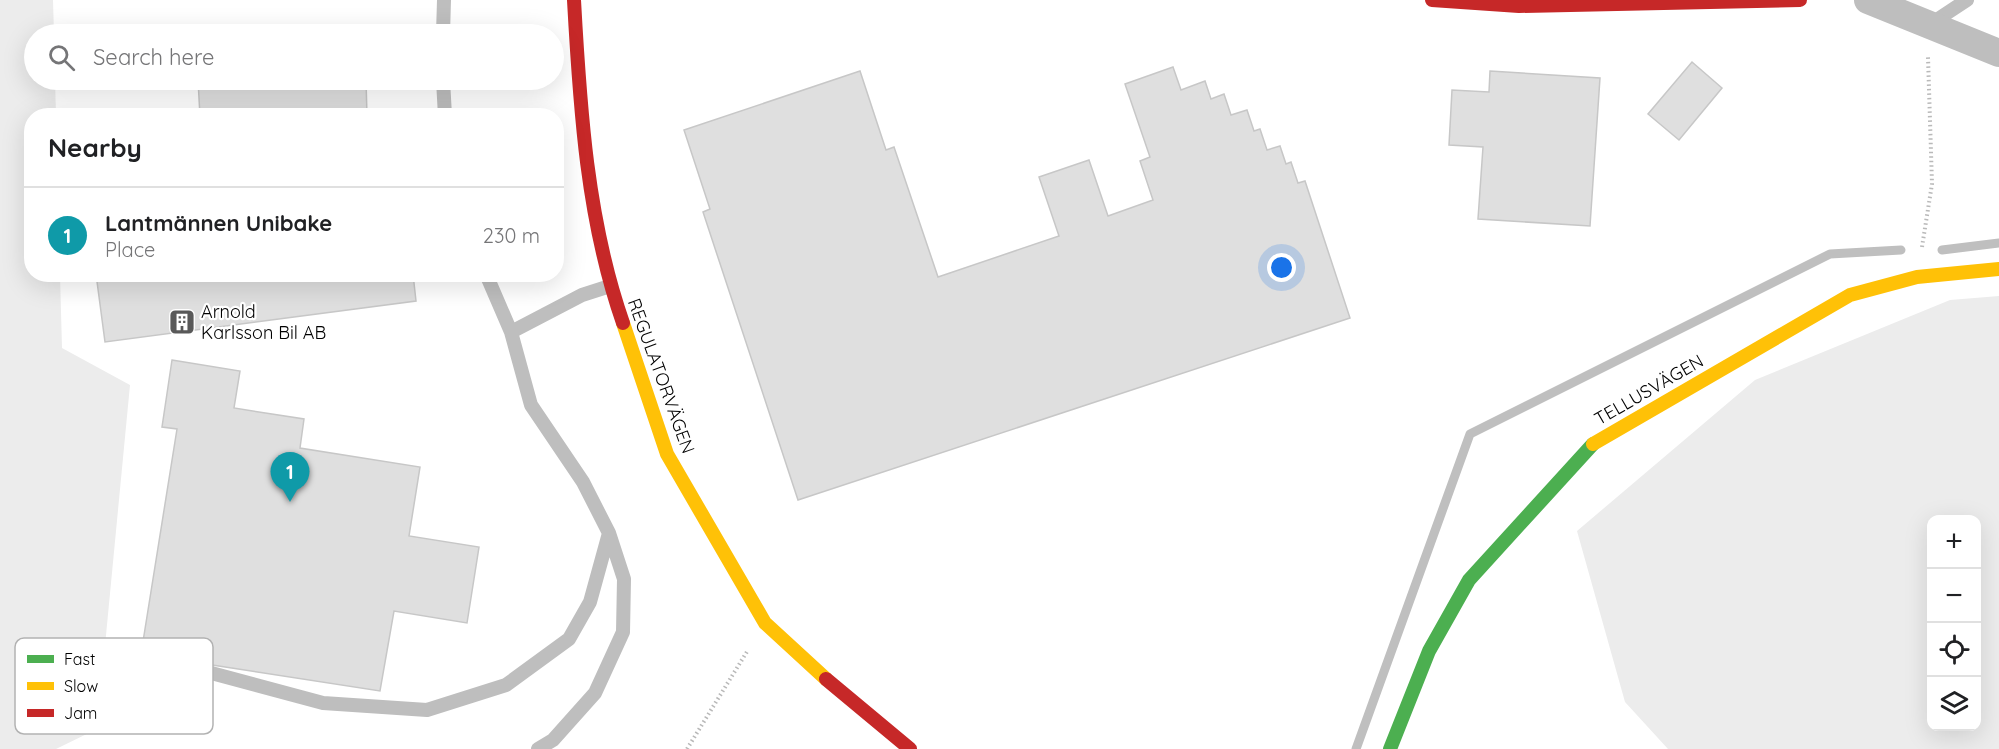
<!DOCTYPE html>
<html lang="en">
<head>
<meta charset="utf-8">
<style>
  body { margin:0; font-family:Quicksand,sans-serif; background:#f2f2f2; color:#202124 }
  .controls { position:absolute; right:18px; bottom:18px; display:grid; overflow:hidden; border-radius:12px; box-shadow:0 6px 24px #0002 }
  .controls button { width:54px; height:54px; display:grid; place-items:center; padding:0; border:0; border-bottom:2px solid #e0e0e0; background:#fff; color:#202124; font:30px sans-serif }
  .you { position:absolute; left:1282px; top:268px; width:21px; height:21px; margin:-15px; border:4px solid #fff; border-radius:50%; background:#1a73e8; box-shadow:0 0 0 9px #1a73e833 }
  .badge { display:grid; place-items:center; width:39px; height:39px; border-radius:50%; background:#595959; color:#fff; font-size:20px; font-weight:700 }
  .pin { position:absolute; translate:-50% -50px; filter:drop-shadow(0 2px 3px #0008) }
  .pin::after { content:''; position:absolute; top:32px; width:21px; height:18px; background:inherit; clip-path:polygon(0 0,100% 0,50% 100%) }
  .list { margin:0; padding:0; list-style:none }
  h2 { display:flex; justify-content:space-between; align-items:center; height:78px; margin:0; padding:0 24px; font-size:26px }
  h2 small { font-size:20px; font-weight:400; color:#757577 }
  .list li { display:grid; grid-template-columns:39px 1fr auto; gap:18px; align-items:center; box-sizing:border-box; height:96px; padding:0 24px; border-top:2px solid #e0e0e0 }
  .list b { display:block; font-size:22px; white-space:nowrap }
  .list p { margin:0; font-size:20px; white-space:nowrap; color:#757577 }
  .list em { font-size:20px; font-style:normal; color:#757577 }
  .icon { flex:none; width:33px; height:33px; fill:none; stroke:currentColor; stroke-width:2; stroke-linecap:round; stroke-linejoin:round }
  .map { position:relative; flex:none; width:1999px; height:749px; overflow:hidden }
  .search { position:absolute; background:#fff; box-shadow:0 6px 24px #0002; left:24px; top:24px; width:540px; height:66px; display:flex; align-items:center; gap:15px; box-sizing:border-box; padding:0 21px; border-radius:33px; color:#757577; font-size:22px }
  .panel { position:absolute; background:#fff; box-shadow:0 6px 24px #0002; left:24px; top:108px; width:540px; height:174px; border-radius:24px }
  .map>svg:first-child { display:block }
</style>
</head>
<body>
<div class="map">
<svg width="1999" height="749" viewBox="0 0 1999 749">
  <rect width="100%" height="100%" fill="#fff"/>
  <!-- green -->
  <path fill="#ececec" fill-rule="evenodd" d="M0,0h53l1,34h-20v46h21l1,35 -24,1v158l28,1 2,73 68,37 -33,344 -41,20h-56z
    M1999,296v453h-331l-43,-47 -48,-171 178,-151 195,-80zM1932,520h44v206h-44z"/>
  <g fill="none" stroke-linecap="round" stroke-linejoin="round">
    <!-- stream -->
    <path stroke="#bfbfbf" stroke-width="9" d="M1942,250l57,-7
      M1356,749l114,-315 360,-180 71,-4"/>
  </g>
  <!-- building -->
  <path fill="#dfdfdf" stroke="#c7c7c7" stroke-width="1.5" d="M1692,62l30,26 -43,52 -31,-26z
    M1173,67l8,23 24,-9 6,18 13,-5 7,21 16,-5 7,21 6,-2 7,21 13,-4 6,18 5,-2 7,21 7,-2 45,137 -552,182 -95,-288 7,-3 -26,-79 176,-59 26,79 8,-3 44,130 121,-41 -20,-59 50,-17 19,56 45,-16 -13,-39 10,-4 -25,-73z
    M1490,71l110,7 -10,148 -112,-7 5,-72 -34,-2 3,-55 37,2z
    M198,80h168l1,36h-167z
    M96,274h317l3,27 -311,41z
    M172,360l68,11 -6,37 70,11 -4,29 120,19 -11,69 70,11 -12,76 -73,-12 -14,80 -239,-37 36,-225 -15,-2z"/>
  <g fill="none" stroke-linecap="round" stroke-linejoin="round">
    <!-- path -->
    <path stroke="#b9b9b9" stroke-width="4" stroke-dasharray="1.5 3" stroke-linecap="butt" d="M1922,247l10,-63 -4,-127
      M687,749l61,-99"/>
    <!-- lane -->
    <path stroke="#bebebe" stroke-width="14" d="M1929,25l38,-25
      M443,34l1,-34
      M443,80l2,36
      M486,274l25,58 71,-37 28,-9
      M511,332l20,73 52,77 26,51 15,46 -1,53 -28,61 -42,47 -15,9
      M174,663l149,40 104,7 79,-25 63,-46 21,-37 19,-69"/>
    <!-- street -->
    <path stroke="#bebebe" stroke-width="28" d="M1868,0l131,53"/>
    <!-- fast -->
    <path stroke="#4caf50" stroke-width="14" d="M1390,749l39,-98 40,-71 124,-136"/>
    <!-- slow -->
    <path stroke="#ffc107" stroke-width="14" d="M623,323l44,131 98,169 61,56
      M1593,444l257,-149 67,-18 82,-8"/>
    <!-- jam -->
    <path stroke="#c62828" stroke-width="14" d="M574,0c6,109 13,220 49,323
      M1432,0l87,6 281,-6
      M826,679l84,70"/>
  </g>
  <!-- icons -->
  <defs>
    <symbol id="building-square" viewBox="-11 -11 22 22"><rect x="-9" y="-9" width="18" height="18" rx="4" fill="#595959" stroke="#fff"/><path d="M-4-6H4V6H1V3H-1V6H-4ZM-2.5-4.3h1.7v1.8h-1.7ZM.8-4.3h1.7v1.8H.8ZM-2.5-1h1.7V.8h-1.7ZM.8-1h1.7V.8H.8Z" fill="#fff"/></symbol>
  </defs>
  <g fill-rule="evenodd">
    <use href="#building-square" x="167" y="307" width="30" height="30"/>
  </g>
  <g text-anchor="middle" stroke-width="4.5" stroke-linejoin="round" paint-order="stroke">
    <!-- poi labels -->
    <g font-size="18" fill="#000" stroke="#fff" text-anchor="start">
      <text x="201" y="318">Arnold<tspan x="201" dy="21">Karlsson Bil AB</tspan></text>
    </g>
    <!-- street labels -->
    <g font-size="18" fill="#000" stroke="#fff">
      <text transform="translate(661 376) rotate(70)" y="6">REGULATORVÄGEN</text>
      <text transform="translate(1649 390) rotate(-30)" y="6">TELLUSVÄGEN</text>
    </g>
  </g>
  <!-- legend -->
  <rect x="15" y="638" width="198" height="96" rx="9" fill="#fff" stroke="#b2b2b2" stroke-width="1.5"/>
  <rect x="27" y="655" width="27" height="8" fill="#4caf50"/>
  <rect x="27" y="682" width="27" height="8" fill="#ffc107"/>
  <rect x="27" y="709" width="27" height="8" fill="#c62828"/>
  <g font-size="16" fill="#000">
    <text x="64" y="665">Fast</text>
    <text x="64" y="692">Slow</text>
    <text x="64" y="719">Jam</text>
  </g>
</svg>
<div class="controls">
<button>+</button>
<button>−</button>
<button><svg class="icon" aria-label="locate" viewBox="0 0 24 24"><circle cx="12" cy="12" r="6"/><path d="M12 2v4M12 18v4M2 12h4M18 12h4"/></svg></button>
<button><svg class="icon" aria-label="layers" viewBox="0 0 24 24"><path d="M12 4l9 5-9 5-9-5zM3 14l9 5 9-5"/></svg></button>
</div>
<div class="you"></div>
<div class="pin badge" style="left:290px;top:502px;background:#0f9aa8">1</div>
<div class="search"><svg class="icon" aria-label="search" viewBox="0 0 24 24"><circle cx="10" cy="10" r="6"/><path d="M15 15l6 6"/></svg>Search here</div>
<section class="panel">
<h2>Nearby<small></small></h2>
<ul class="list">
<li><span class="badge" style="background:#0f9aa8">1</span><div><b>Lantmännen Unibake</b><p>Place</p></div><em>230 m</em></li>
</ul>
</section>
</div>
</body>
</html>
